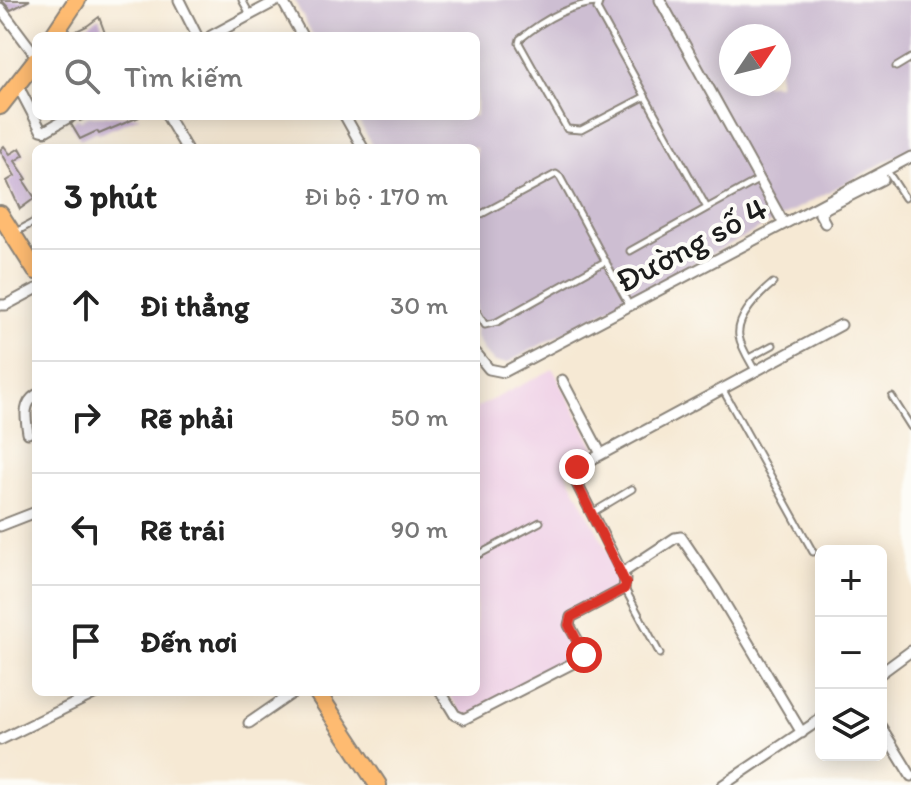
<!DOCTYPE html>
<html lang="vi">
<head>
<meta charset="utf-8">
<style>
  body { margin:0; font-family:Itim,sans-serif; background:#f6f6f6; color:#222 }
  .controls { position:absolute; right:24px; bottom:24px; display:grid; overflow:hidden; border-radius:12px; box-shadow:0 4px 20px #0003 }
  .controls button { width:72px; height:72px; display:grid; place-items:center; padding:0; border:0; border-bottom:2px solid #e0e0e0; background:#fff; color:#222; font:40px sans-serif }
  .compass { position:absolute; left:719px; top:24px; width:72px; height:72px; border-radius:50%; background:#fff; box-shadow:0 4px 20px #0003; rotate:55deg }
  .stop { position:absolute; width:24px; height:24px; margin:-18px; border:6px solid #d93025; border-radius:50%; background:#fff }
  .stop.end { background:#d93025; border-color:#fff; box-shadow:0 2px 8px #0008 }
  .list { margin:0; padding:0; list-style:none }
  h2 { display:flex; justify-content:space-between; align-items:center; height:104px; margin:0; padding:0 32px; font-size:34px }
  h2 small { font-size:26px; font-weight:400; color:#767676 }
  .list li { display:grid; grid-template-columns:52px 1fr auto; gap:24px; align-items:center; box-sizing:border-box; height:112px; padding:0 32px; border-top:2px solid #e0e0e0 }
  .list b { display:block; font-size:30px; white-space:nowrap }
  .list em { font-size:26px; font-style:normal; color:#767676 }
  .icon { flex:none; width:44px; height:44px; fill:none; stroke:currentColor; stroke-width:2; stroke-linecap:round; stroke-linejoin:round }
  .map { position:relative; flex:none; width:911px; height:785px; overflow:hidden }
  .search { position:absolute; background:#fff; box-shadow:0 4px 20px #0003; left:32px; top:32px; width:448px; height:88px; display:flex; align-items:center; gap:20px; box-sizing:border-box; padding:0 28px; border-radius:12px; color:#767676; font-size:30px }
  .panel { position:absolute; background:#fff; box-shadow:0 4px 20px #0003; left:32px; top:144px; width:448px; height:552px; border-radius:12px }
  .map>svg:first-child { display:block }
</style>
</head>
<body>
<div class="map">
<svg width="911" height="785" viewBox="0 0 911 785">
  <rect width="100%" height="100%" fill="#fdfcf7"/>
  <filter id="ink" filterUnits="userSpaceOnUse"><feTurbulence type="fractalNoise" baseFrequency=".0125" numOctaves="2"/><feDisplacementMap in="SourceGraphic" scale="16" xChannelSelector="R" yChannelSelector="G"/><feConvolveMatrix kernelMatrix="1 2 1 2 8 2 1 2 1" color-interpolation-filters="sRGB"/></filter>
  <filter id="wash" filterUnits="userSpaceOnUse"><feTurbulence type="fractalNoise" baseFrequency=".006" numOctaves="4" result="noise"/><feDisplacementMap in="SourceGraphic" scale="32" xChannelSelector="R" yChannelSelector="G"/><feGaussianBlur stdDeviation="1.8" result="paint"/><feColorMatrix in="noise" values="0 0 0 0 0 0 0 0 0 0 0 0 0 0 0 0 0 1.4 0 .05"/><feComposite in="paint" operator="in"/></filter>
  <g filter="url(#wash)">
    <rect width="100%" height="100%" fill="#f6e9d4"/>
    <!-- built -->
    <path fill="#efd0e6" d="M553,369l44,84 -32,17 59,112 -1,4 -60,34 18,34 -111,61 -8,-1 -14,-22h28v-284z"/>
    <!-- industrial -->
    <path fill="#cdbed2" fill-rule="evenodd" d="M294,0h617v148l-393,209 -11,6 -12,-1 -10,-9 -9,-16v-189h-102l-18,-32h120v-80h-163zM731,36h48v48h-48z"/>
    <g id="blocks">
      <!-- building -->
      <path fill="#c2a6d0" d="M1,0h29l-19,10z
        M99,17l7,19h-40l21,-10z
        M90,116h49v1l-40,17 -2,-3 -17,8 -9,-15 7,-6 2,3z
        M4,146l6,8 10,-6 4,7 -9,6 12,18 -3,2 11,17 -15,11 -13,-28 8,-5 -15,-26z"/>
    </g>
  </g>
  <g filter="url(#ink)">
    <use href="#blocks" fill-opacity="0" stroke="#898278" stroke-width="2"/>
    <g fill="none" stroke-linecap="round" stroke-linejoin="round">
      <defs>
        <path id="service" d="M242,0l8,14
          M600,0l-3,9 110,199 -77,43
          M598,3c-29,1 -56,18 -78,36l-1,4 48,86 14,1 63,-33
          M896,67l15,-9
          M890,175l15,23
          M707,208l51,-28
          M476,217l80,-43 4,3 69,128
          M14,233l22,-12
          M476,310l9,15 12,-3 109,-61
          M749,358l24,-13
          M756,372c-6,-11 -15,-24 -17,-36 -3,-19 21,-42 34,-53
          M723,390l90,162
          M892,397l19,30
          M592,513l40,-24
          M476,556l64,-34
          M625,589l35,65"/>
        <path id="minor" d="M179,0l18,36
          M282,0l20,36
          M660,0l124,224
          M0,8l36,48
          M211,36l67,-36
          M17,84l24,46 4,1 26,-15
          M167,116l19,32
          M345,116l18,32
          M825,223l-5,-9 6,-6 57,-29
          M0,305h6l30,-16
          M476,353l13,16 15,3 407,-215
          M562,380l39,74
          M28,433c-2,-14 -6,-29 8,-38
          M0,526l36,-14
          M622,573l53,-35 6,-1 35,52 86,144
          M881,673l30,-22
          M441,692l14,23 9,4 117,-60 2,-9 -14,-25 2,-8 53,-28 1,-10 -52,-103 1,-7 267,-144
          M249,723l45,-31
          M881,727l30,49
          M0,740l98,-48
          M723,785l98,-66"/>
        <path id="trunk" d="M53,36l24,-36
          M0,106l36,-46
          M0,214l36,57
          M317,692l61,93"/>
      </defs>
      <!-- service casing -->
      <use href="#service" stroke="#898278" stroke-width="9"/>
      <!-- minor casing -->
      <use href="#minor" stroke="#898278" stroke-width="13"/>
      <!-- trunk casing -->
      <use href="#trunk" stroke="#898278" stroke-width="20"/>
      <!-- service -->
      <use href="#service" stroke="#fff" stroke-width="5"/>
      <!-- minor -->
      <use href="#minor" stroke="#fff" stroke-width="9"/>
      <!-- trunk -->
      <use href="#trunk" stroke="#febb71" stroke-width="16"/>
    </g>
  </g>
  <g fill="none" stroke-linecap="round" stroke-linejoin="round" filter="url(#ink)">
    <!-- route -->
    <path stroke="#d93025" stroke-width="10" d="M577,467l-4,9 53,108 -2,5 -53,28 -2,8 15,30"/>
  </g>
  <g text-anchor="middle" stroke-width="8" stroke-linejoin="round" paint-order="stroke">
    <!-- street labels -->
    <g font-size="34" fill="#1c1c1c" stroke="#fdfcf7">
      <text transform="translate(691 244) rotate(-28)" y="12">Đường số 4</text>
    </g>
  </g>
</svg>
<div class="controls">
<button>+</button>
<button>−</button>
<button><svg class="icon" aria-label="layers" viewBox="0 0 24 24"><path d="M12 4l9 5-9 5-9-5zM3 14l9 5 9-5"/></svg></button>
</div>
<svg class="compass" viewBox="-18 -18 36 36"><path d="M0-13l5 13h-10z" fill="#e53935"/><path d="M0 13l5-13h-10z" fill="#767676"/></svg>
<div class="stop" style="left:584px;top:655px"></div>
<div class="stop end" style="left:577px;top:467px"></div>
<div class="search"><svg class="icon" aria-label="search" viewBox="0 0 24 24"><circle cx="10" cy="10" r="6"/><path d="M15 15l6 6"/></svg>Tìm kiếm</div>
<section class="panel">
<h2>3 phút<small>Đi bộ · 170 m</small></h2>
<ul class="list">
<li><svg class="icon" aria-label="ahead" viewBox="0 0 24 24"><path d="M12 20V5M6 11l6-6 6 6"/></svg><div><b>Đi thẳng</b></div><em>30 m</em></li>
<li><svg class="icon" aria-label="right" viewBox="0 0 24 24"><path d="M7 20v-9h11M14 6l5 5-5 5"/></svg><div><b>Rẽ phải</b></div><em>50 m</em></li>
<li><svg class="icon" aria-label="left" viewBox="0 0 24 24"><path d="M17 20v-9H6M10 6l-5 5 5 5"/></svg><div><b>Rẽ trái</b></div><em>90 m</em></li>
<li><svg class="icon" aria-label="arrive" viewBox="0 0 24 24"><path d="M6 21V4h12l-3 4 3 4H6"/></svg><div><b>Đến nơi</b></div></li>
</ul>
</section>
</div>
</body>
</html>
